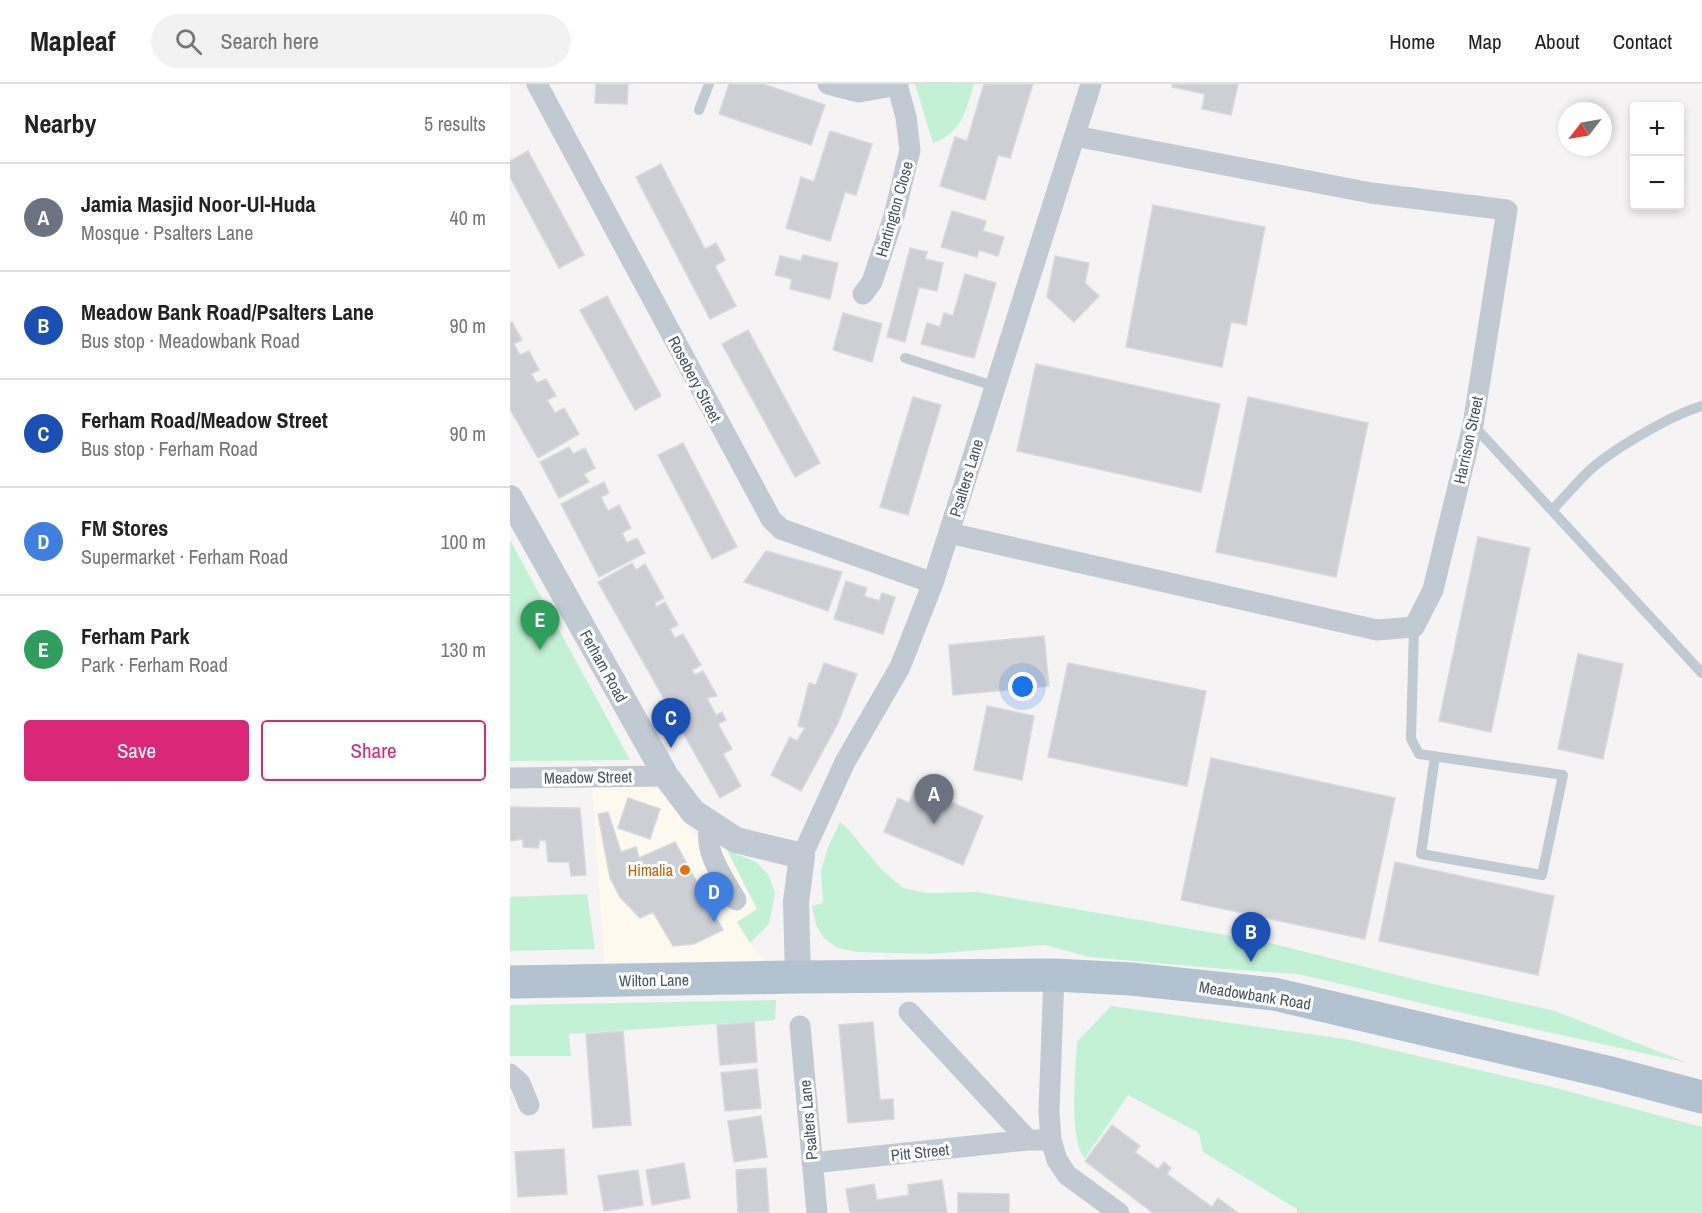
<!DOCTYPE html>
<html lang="en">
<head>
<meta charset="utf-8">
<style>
  body { margin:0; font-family:"Archivo Narrow",sans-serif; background:#f2f2f2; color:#222 }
  .controls { position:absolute; right:18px; top:18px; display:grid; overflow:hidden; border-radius:6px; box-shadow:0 3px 9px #0003 }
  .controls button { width:54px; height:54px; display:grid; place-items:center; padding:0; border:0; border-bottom:2px solid #e0e0e0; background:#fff; color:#222; font:30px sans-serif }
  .compass { position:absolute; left:1048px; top:18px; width:54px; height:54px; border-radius:50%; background:#fff; box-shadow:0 3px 9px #0003; rotate:239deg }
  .you { position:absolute; left:513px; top:603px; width:21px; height:21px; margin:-15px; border:4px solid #fff; border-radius:50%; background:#1a73e8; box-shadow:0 0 0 9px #1a73e833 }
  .badge { display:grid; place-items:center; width:39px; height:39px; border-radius:50%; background:#db2777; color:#fff; font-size:20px; font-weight:700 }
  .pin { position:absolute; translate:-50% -50px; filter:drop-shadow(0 2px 3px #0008) }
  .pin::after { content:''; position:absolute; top:32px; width:21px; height:18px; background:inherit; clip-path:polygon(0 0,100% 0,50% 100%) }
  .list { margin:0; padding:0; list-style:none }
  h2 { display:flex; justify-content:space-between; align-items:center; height:78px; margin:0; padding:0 24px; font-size:26px }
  h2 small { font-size:20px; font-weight:400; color:#767676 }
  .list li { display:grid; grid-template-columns:39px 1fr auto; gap:18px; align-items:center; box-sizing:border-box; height:108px; padding:0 24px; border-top:2px solid #e0e0e0 }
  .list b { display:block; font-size:22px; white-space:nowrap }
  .list p { margin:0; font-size:20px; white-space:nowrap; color:#767676 }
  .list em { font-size:20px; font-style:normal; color:#767676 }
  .actions { display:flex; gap:12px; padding:18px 24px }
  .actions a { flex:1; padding:14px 0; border:2px solid #db2777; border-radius:6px; text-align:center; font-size:21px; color:#db2777 }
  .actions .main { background:#db2777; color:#fff }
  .icon { flex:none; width:33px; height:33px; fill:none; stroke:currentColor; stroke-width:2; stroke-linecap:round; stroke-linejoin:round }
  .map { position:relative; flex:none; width:1192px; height:1129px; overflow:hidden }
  header { display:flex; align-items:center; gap:36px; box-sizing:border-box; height:84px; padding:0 30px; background:#fff; border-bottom:2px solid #e0e0e0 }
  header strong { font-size:28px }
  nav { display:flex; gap:33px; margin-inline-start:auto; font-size:21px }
  .search { width:420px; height:54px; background:#f2f2f2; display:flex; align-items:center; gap:15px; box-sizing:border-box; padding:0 21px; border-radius:33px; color:#767676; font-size:22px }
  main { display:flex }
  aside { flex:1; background:#fff }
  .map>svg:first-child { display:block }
</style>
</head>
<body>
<header>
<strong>Mapleaf</strong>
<div class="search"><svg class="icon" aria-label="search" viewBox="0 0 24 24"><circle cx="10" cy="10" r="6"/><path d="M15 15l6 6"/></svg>Search here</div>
<nav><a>Home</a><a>Map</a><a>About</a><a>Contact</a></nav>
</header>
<main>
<aside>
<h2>Nearby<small>5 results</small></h2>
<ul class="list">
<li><span class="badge" style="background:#6b7280">A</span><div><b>Jamia Masjid Noor-Ul-Huda</b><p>Mosque · Psalters Lane</p></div><em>40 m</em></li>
<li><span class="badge" style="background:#1a4fb4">B</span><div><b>Meadow Bank Road/Psalters Lane</b><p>Bus stop · Meadowbank Road</p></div><em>90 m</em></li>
<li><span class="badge" style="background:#1a4fb4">C</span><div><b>Ferham Road/Meadow Street</b><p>Bus stop · Ferham Road</p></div><em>90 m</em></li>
<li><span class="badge" style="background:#3f7fe0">D</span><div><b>FM Stores</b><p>Supermarket · Ferham Road</p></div><em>100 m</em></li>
<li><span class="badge" style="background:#2e9e5b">E</span><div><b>Ferham Park</b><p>Park · Ferham Road</p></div><em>130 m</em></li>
</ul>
<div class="actions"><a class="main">Save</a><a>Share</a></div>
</aside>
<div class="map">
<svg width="1192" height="1129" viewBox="0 0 1192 1129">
  <rect width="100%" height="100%" fill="#f5f3f3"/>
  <!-- commercial -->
  <path fill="#fdf9ef" d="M80,676l75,33 31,44 31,13 30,60 -20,13 13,20 18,22 -163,5z"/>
  <!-- green -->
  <path fill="#c3f1d5" d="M405,0h59c-8,26 -12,49 -41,59z
    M0,456l120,220 -120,1z
    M330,738l8,7 33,40 22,19 23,5 51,-1 289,50 163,41 126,28 133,52 -212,-47 -178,-42 -62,-4 -146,-13 -45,-12 -115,9 -73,-2 -19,-4 -14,-10 -8,-13 -4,-19 11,-3 -2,-32 7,-24z
    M217,766l29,12 12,12 7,19 -6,31 -19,19 -13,-21 20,-13z
    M77,810l8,55 -85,2v-54z
    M266,916l-1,20 -206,14 2,22h-61v-51z
    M601,922l234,33 211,49 146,39v86h-405v-4l-94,-57 -4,-19 -71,-38 -43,63c-17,-16 -9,-91 -8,-116z"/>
  <!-- building -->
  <path fill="#cdcfd5" stroke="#d7d9de" stroke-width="1.5" d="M86,0h32l-1,20 -32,-1z
    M219,0h34l62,21 -14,40 -92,-31z
    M474,0h49l-23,74 -12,-3 -13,45 -45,-14 15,-49 12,4z
    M662,0h66l-7,31 -29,-6 3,-15 -33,-7z
    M320,47l42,13 -16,51 -11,-3 -15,49 -44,-13 15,-51 13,5z
    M18,67l56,104 -25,13 -49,-91v-16z
    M151,80l44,85 11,-6 9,17 -10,6 21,40 -26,13 -74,-142z
    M643,121l112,22 -19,98 -15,-3 -9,45 -96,-20z
    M442,127l34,10 -3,10 21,6 -6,19 -19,-6 -2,7 -36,-10z
    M400,164l17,4 -2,7 18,4 -6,28 -18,-4 -14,55 -18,-5z
    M293,171l35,8 -8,36 -40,-10 2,-10 -17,-4 5,-19 21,5z
    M545,172l34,7 -4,20 14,13 -25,26 -27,-25z
    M455,190l31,9 -22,75 -53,-14 6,-21 13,4 4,-14 9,3z
    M97,212l54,100 -26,14 -55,-100z
    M333,229l39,11 -10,38 -39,-12z
    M2,238l10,18 -8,4 6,11 9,-4 10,19 -8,4 6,9 9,-4 10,17 -9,4 8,13 9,-5 15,26 -41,24 -28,-49v-86z
    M238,246l72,133 -25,14 -73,-133z
    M526,280l184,40 -19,88 -184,-41z
    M403,313l28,8 -33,110 -28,-8z
    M738,313l120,26 -32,154 -120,-25z
    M173,359l54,104 -25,12 -54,-104z
    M59,363l4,7 12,-6 10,20 -11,6 5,8 -30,16 -19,-36z
    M94,398l5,11 -8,4 7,14 11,-6 12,23 -9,5 5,10 10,-5 8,15 -46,24 -38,-73z
    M968,453l52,11 -39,184 -52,-11z
    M256,467l76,21 -14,39 -84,-29z
    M122,479l4,7 9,-6 19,34 -9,5 1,4 9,-5 13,23 -8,4 5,9 8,-4 18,31 -9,5 3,5 8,-4 14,25 -10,2 9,17 6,-3 4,8 -8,4 14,25 -9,5 18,32 -21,12 -122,-216z
    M336,497l21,7 -3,8 15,5 3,-8 13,4 -12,37 -49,-15z
    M534,552l5,50 -96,9 -4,-50z
    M1068,570l45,10 -20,95 -45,-10z
    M314,579l33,11 -19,49 -37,68 -30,-16 19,-38 7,4 8,-13 -7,-2 11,-43 7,2z
    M558,579l138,28 -19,95 -139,-29z
    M477,622l47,10 -12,64 -48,-10z
    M701,674l184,40 -30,141 -184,-39z
    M406,703l67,29 -20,49 -79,-33 14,-34 11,5z
    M118,714l32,11 -10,30 -32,-11z
    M0,723l70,1 6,67 -15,1 -2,-14h-21l-2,-21 -6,-1 -2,8 -15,-1v-8l-13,2z
    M98,728l13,40 15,-5 3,11 36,-16 48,88 -29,14 -21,2 -20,-34 -13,6 -20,-21 -10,-19 -12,-64z
    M885,778l159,34 -16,79 -159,-34z
    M244,938l3,40 -37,3 -3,-40z
    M363,938l7,78 13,-1 1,20 -46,4 -9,-98z
    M113,947l8,94 -38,3 -7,-94z
    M247,985l4,39 -36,3 -4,-38z
    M251,1032l6,41 -33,5 -6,-41z
    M602,1041l28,21 -5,6 23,17 6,-7 7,6 -4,6 45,33 6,-9 20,15h-85l-68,-52z
    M54,1065l3,45 -49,3 -3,-45z
    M174,1079l6,35 -38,7 -6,-35z
    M256,1084l3,44 -31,1 -2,-43z
    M128,1086l5,35 -39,6 -6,-35z
    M432,1096l5,33h-97l-4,-24 28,-5 3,16 32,-5 -1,-10z
    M448,1109l51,1v19h-51z"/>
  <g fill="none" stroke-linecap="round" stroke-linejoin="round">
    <!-- service -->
    <path stroke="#c1cad2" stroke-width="10" d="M189,26l10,-26
      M395,274l89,28
      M963,341l229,248
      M1042,426c13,-13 25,-28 38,-40 23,-21 83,-56 112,-64
      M904,543l-3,112 8,15 144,21 -21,100 -121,-21 14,-98"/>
    <!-- minor -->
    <path stroke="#c1cad2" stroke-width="21" d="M27,0l234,435 10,10 152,54
      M318,0l31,8 39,-7
      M353,210l9,-12 22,-66 16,-66 -4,-33 -9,-33
      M439,449l428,97 37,-3 19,-37 40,-165 34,-215 -136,-17 -296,-57
      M0,694l156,-2
      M200,741c-7,27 13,52 26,75
      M292,772l43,-94 55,-95 33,-84 158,-499
      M544,891l-5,137 2,28 6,20 10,15 52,38
      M399,928l119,128
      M290,942l17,187
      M0,990l10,9 9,22
      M302,1079l216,-23h23"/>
    <!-- tertiary -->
    <path stroke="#c1cad2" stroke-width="26" d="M0,414l156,278 27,36 43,28 66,16 -6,46 2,75"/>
    <!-- primary -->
    <path stroke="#b3c2d1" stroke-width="33" d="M0,898l288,-5 256,-2 77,4 143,15 333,78 95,25"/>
  </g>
  <!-- markers -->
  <circle fill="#e8710a" stroke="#fff" stroke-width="2" cx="175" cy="786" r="6"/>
  <g text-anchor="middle" stroke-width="6" stroke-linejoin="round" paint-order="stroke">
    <!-- street labels -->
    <g font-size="16" fill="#4a5661" stroke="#fff">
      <text transform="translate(384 125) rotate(-74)" y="6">Hartington Close</text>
      <text transform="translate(185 295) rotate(62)" y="6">Rosebery Street</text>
      <text transform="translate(958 356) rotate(-78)" y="6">Harrison Street</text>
      <text transform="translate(456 394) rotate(-73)" y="6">Psalters Lane</text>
      <text transform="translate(94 582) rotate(61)" y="6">Ferham Road</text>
      <text transform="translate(78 693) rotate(-1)" y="6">Meadow Street</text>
      <text transform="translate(144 896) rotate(-1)" y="6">Wilton Lane</text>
      <text transform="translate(745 911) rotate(9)" y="6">Meadowbank Road</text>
      <text transform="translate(298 1036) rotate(-95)" y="6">Psalters Lane</text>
      <text transform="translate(410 1068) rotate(-6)" y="6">Pitt Street</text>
    </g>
    <!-- food labels -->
    <g font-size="16" fill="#c56008" stroke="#fff" text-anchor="end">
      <text x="163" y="792">Himalia</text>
    </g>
  </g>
</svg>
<div class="controls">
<button>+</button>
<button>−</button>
</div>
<svg class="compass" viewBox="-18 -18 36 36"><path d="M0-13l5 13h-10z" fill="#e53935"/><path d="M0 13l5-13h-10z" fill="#767676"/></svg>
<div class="you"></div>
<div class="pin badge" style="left:424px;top:740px;background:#6b7280">A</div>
<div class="pin badge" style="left:741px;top:878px;background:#1a4fb4">B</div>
<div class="pin badge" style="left:161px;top:664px;background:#1a4fb4">C</div>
<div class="pin badge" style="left:204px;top:838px;background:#3f7fe0">D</div>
<div class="pin badge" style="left:30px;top:566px;background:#2e9e5b">E</div>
</div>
</main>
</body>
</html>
